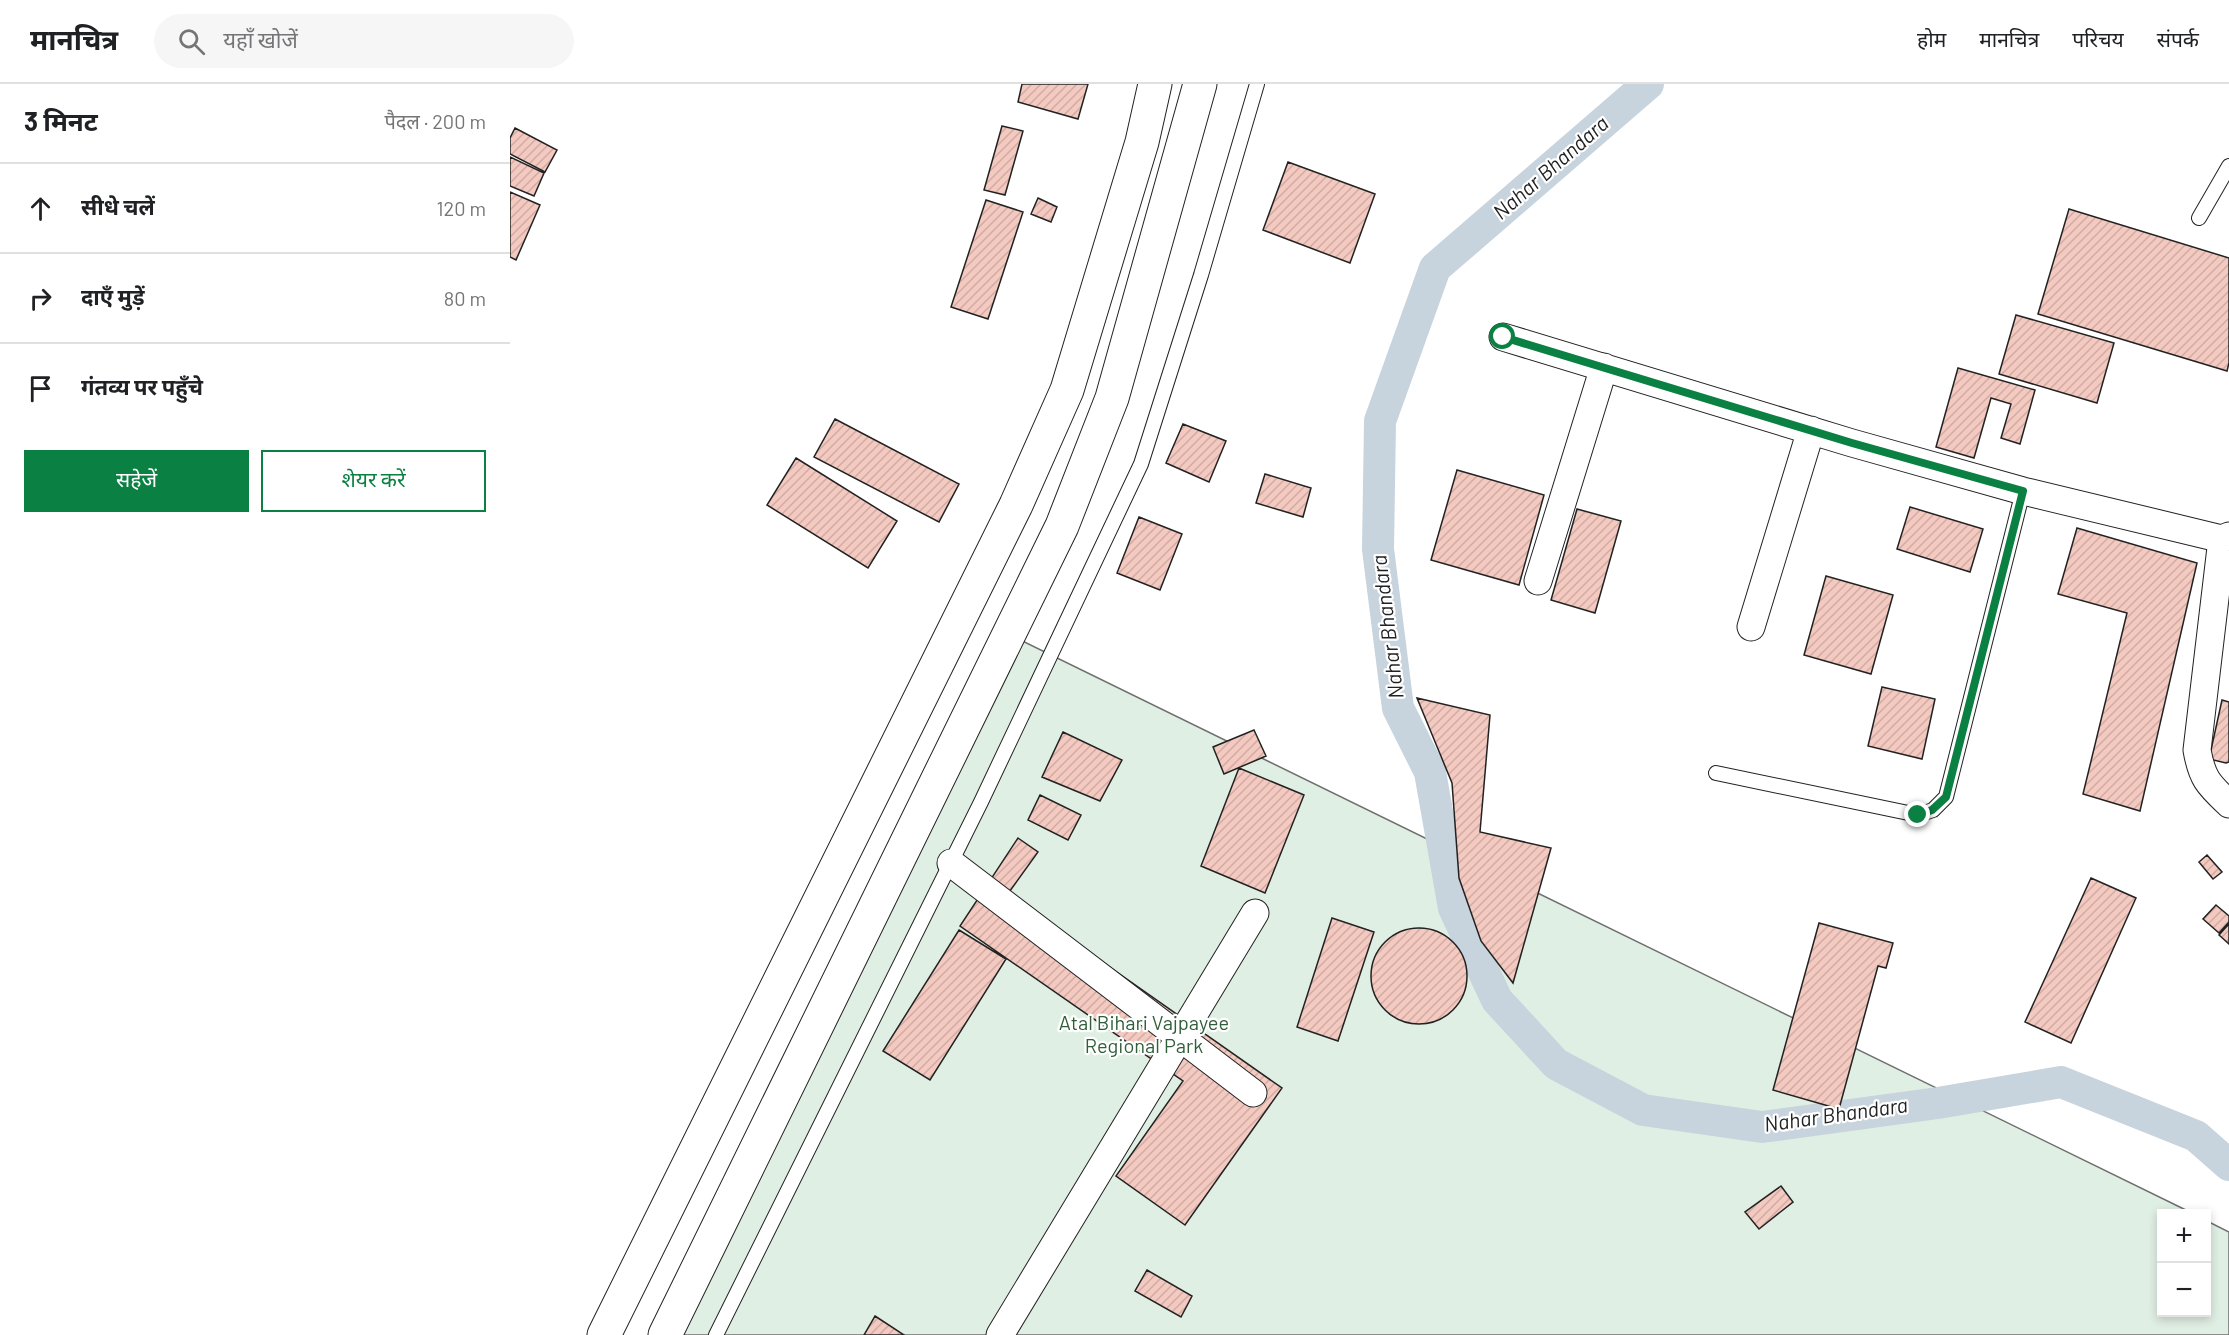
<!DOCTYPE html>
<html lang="hi">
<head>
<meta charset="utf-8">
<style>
  body { margin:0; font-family:Barlow,"Noto Sans Devanagari",sans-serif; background:#f6f6f6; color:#202124 }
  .controls { position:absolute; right:18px; bottom:18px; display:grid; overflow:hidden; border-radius:0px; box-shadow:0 3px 9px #0003 }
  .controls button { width:54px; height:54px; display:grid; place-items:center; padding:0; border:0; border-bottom:2px solid #e0e0e0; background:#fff; color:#202124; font:30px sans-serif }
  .stop { position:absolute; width:18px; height:18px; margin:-14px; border:4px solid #0b8043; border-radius:50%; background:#fff }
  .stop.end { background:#0b8043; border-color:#fff; box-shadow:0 2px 6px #0008 }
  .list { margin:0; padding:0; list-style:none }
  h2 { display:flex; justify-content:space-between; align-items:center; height:78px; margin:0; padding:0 24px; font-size:26px }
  h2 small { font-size:20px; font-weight:400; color:#757577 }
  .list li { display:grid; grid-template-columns:39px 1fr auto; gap:18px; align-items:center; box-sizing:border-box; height:90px; padding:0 24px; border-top:2px solid #e0e0e0 }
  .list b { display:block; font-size:22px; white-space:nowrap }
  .list em { font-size:20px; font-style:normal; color:#757577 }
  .actions { display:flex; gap:12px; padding:18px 24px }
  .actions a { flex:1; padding:14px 0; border:2px solid #0b8043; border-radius:0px; text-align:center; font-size:21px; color:#0b8043 }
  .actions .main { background:#0b8043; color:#fff }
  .icon { flex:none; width:33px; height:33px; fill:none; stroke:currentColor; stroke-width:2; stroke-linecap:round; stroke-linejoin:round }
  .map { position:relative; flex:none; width:1719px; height:1251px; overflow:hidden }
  header { display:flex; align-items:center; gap:36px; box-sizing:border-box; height:84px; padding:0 30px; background:#fff; border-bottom:2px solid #e0e0e0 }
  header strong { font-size:28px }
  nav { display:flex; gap:33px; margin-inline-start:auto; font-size:21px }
  .search { width:420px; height:54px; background:#f6f6f6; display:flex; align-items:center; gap:15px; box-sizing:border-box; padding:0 21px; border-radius:33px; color:#757577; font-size:22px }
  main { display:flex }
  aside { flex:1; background:#fff }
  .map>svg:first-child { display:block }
</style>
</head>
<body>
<header>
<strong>मानचित्र</strong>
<div class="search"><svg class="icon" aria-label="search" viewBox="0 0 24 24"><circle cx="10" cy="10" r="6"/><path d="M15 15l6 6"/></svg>यहाँ खोजें</div>
<nav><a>होम</a><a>मानचित्र</a><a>परिचय</a><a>संपर्क</a></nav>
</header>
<main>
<aside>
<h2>3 मिनट<small>पैदल · 200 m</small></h2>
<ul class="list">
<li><svg class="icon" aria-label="ahead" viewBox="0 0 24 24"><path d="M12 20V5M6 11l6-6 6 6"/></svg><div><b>सीधे चलें</b></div><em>120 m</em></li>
<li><svg class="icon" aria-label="right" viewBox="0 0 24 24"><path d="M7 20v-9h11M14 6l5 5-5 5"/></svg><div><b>दाएँ मुड़ें</b></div><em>80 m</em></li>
<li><svg class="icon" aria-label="arrive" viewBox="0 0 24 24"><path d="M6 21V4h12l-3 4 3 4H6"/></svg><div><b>गंतव्य पर पहुँचे</b></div></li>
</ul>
<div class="actions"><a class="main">सहेजें</a><a>शेयर करें</a></div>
</aside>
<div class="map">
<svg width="1719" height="1251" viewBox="0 0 1719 1251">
  <defs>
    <pattern id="building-hatch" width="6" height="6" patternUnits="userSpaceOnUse" patternTransform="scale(1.5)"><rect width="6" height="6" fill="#f3c9c0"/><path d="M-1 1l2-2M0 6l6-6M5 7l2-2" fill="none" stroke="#d0aca5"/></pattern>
  </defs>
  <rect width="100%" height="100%" fill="#fff"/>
  <!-- green -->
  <path fill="#e0efe3" stroke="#6f6f6f" stroke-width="1.5" d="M498,550l1184,579 -30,1v98h44l1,-91 22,11v103h-1568z"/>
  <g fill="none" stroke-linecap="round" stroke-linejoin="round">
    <!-- canal -->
    <path stroke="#c7d3dd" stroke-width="32" d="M1138,0l-213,184 -55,153 -2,128 20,159 32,64 24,136 43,92 59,64 87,46 119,17 176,-24 123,-21 135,54 33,29"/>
  </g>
  <!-- building -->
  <path fill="url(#building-hatch)" stroke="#222" stroke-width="1.5" d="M512,0h66l-10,35 -60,-17z
    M492,42l21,5 -18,64 -21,-5z
    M5,44l42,22 -12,22 -35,-18v-16z
    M0,73l34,16 -10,23 -24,-10z
    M778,78l87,32 -25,69 -87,-33z
    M0,108l30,13 -24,55 -6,-3z
    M528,114l19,9 -6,15 -20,-8z
    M476,116l37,12 -35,107 -37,-12z
    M1559,125l160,49v105l-2,8 -189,-57z
    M1506,231l98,28 -17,60 -98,-29z
    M1448,284l77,22 -15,54 -19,-6 10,-34 -20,-6 -17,60 -38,-11z
    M325,335l124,65 -20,38 -125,-65z
    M673,340l43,17 -17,41 -43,-19z
    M286,374l101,63 -29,47 -101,-63z
    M947,386l87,25 -25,90 -88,-25z
    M755,390l46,14 -8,29 -47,-14z
    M1400,423l73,22 -13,43 -73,-23z
    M1067,425l44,12 -26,92 -44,-13z
    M629,433l43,17 -22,56 -43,-17z
    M1567,444l120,35 -57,248 -57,-17 44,-181 -69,-19z
    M1316,492l67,19 -22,79 -67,-19z
    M1372,603l53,12 -13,60 -54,-13z
    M907,614l73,17 -10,117 71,16 -38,135 -32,-42 -22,-63 -7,-95z
    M1712,616l7,2v60l-3,1 -17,-4z
    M744,646l12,26 -42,18 -11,-27z
    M553,648l59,28 -22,41 -58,-24z
    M729,684l65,27 -39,98 -64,-27z
    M530,711l41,20 -13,25 -40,-20z
    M508,754l20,14 -31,43 275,193 -97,137 -69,-49 67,-95 -223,-155z
    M1697,771l15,17 -9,7 -14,-17z
    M1581,794l45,20 -65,145 -46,-21z
    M1706,821l13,11v6l-10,11 -16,-14z
    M822,834l42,14 -36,109 -41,-14z
    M1309,839l74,20 -7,25 -8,-2 -39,143 -66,-19z
    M1719,840v20l-10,-9z
    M861 892a48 48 0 1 1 96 0a48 48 0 1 1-96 0Z
    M449,846l47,29 -76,121 -47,-29z
    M1271,1102l12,16 -34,27 -14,-17z
    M637,1186l45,26 -11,21 -46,-26z
    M365,1232l29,19h-40z"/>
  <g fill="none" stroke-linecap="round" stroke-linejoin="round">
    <defs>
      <path id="lane" d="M1689,134l30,-52
        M1206,689l202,42 15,-5 13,-13 77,-306
        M206,1251l265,-533 160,-338 60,-189 56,-191"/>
      <path id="street" d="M993,253l349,106 171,48 199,48 7,-3
        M1712,455l-25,211c5,29 12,35 32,54
        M1028,497l66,-214
        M1241,543l60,-197
        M441,779l302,230
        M490,1251l255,-422"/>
      <path id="secondary" d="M94,1251l412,-830 51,-115 75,-248 13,-58
        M155,1251l397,-809 50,-128 88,-314"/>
    </defs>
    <!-- lane casing -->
    <use href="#lane" stroke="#222" stroke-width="16"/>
    <!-- street casing -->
    <use href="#street" stroke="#222" stroke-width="29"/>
    <!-- secondary casing -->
    <use href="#secondary" stroke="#222" stroke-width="35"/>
    <!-- lane -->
    <use href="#lane" stroke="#fff" stroke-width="14"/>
    <!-- street -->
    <use href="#street" stroke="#fff" stroke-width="27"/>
    <!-- secondary -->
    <use href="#secondary" stroke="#fff" stroke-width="33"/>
  </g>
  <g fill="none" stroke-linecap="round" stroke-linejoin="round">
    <!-- route -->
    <path stroke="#0b8043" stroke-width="8" d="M993,253l349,106 171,48 -77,306 -14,13 -14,5"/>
  </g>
  <g text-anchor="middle" stroke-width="4.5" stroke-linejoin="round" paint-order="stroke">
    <!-- park labels -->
    <g font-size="20" fill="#2f5e38" stroke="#fff">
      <text x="634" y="946">Atal Bihari Vajpayee<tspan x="634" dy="23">Regional Park</tspan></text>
    </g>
    <!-- water labels -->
    <g font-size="21" font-style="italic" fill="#222" stroke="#fff">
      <text transform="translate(1041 84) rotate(-41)" y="7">Nahar Bhandara</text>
      <text transform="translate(878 543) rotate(-97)" y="7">Nahar Bhandara</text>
      <text transform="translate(1326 1031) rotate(-8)" y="7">Nahar Bhandara</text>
    </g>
  </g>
</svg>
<div class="controls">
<button>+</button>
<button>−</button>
</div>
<div class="stop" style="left:993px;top:253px"></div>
<div class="stop end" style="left:1408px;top:731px"></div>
</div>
</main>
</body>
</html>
